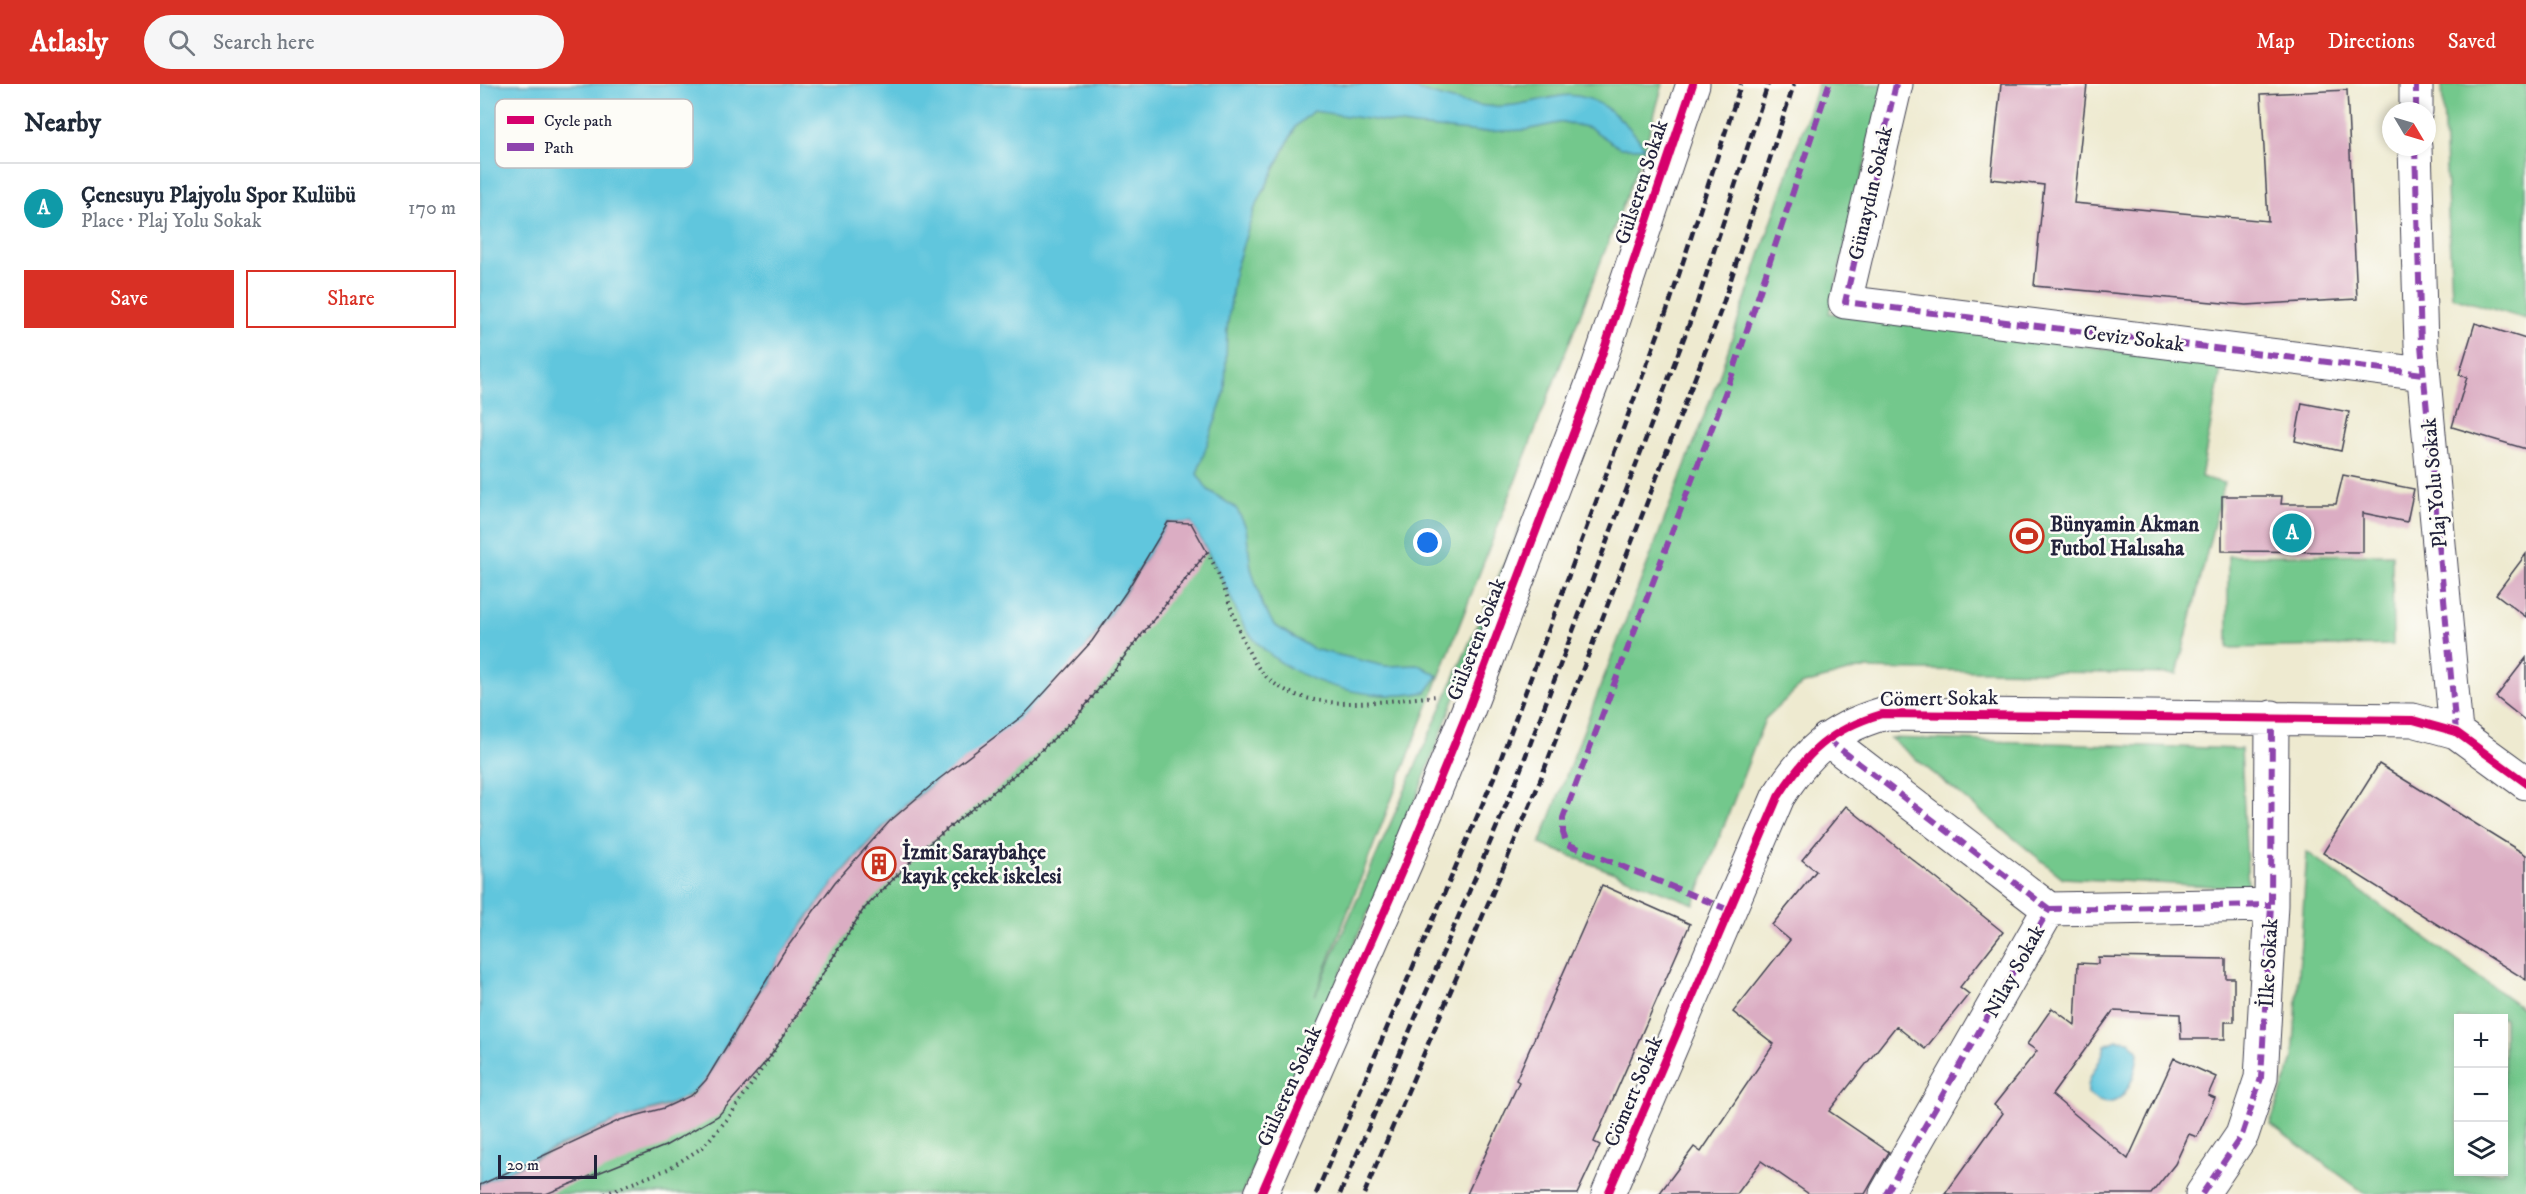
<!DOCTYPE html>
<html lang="en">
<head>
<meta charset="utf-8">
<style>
  body { margin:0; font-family:"IM FELL DW Pica",serif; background:#f6f6f7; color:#1f2937 }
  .controls { position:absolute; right:18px; bottom:18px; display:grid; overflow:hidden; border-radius:0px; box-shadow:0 3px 9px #0003 }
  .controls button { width:54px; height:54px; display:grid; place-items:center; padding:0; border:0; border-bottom:2px solid #e0e1e3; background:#fff; color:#1f2937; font:30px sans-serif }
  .compass { position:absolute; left:1902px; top:18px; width:54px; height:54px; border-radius:50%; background:#fff; box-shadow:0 3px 9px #0003; rotate:128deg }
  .scale { position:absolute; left:18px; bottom:15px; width:99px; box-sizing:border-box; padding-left:6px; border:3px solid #22223b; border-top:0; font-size:16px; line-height:21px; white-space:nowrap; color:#22223b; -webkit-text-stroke:4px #fdfcf7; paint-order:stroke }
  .you { position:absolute; left:948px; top:459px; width:21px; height:21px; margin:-15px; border:4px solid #fff; border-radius:50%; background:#1a73e8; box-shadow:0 0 0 9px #1a73e833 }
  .badge { display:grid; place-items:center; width:39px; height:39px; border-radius:50%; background:#d93025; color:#fff; font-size:20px; font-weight:700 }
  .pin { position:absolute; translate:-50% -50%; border:3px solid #fff; box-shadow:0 2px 6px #0006 }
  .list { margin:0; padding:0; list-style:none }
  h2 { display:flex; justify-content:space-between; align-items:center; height:78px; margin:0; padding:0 24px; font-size:26px }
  h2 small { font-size:20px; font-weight:400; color:#747a83 }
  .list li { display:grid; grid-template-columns:39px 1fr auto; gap:18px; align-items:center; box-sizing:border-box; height:90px; padding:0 24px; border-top:2px solid #e0e1e3 }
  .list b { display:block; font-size:22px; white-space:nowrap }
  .list p { margin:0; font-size:20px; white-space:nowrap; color:#747a83 }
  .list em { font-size:20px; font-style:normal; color:#747a83 }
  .actions { display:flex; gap:12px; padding:18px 24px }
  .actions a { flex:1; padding:14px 0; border:2px solid #d93025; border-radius:0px; text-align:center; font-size:21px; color:#d93025 }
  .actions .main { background:#d93025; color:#fff }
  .icon { flex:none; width:33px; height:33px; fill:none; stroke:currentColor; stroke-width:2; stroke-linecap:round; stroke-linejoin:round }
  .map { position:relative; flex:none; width:2046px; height:1110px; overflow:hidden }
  header { display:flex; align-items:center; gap:36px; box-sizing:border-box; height:84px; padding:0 30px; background:#d93025; color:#fff }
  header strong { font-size:28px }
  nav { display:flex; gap:33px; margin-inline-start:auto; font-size:21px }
  .search { width:420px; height:54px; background:#f6f6f7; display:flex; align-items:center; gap:15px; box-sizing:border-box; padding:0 21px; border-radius:33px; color:#747a83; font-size:22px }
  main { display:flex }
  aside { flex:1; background:#fff }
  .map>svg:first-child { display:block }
</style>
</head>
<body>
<header>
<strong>Atlasly</strong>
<div class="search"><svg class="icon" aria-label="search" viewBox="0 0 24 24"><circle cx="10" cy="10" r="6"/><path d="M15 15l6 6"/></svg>Search here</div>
<nav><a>Map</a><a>Directions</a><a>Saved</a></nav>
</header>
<main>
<aside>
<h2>Nearby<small></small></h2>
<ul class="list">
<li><span class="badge" style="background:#0f9aa8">A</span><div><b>Çenesuyu Plajyolu Spor Kulübü</b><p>Place · Plaj Yolu Sokak</p></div><em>170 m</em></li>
</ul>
<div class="actions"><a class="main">Save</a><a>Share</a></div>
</aside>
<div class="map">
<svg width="2046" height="1110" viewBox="0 0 2046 1110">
  <rect width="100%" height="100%" fill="#fdfcf7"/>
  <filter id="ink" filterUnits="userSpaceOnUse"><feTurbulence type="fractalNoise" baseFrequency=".0167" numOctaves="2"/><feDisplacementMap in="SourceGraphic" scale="12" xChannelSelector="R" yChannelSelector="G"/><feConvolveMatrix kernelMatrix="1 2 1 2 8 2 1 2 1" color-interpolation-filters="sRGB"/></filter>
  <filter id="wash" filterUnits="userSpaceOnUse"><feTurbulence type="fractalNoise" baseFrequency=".008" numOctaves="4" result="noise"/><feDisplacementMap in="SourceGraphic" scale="24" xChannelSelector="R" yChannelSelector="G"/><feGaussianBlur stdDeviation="1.35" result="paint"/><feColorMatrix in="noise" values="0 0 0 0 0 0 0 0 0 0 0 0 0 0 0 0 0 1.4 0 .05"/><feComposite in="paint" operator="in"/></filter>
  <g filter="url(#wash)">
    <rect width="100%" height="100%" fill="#eeead0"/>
    <!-- green -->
    <path fill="#73c88c" stroke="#4a7564" stroke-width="1.5" fill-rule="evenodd" d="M862,0h321l-18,64 -330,848 206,-471 -123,321 -156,348h-762v-9l140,-65 44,-12 42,-28 69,-114 60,-84 55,-61 49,-42 187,-187 71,-118 30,-145 8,-59 19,-60 42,-84z
      M1338,0h66l-55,229 393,51 -21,113 23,6 -47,191 -319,-5 -57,16 -36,34 -71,185 -154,-60 179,-467z
      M1962,0h84v235l-74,-22z
      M1912,470l1,91 -165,3v-92z
      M1410,654l351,11 7,139 -185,-10z
      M1827,768l219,159v183h-160l-96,-70 23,-65zM1978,934h46v154h-46z"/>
    <!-- water -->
    <path fill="#60c6dd" stroke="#41748c" stroke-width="1.5" d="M0,0h918c29,8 60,20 89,22 25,2 49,-6 73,-10 35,-6 67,25 85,52h-25l-30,-20 -27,-6 -37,8 -45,2 -66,-6 -102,-15 -17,15 -42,84 -19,60 -8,59 -2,63 -28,82 11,16 28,18 10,19 5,41 11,36 12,21 39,24 72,17 35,-1 18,11 -12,16c-59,12 -141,-11 -178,-60 -9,-12 -15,-31 -22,-45 -10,-22 -23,-43 -35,-64l-23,-1c-41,69 -83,138 -143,192 -43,38 -95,67 -136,107 -74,74 -131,168 -183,259 -27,28 -52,27 -87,40 -47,18 -93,43 -139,65z
      M1637,956l12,1 9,9c0,26 -18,72 -50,44 -2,-21 14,-29 17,-49z"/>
    <g id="blocks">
      <!-- building -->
      <path fill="#dbadc3" d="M1521,0h86l-13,119 194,18 -7,-127 86,-4 10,209 -111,6 -212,-19 10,-101 -53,-6z
        M1995,239l51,16v110l-74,-22 15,-50 -8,-2z
        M1822,319l47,9 -8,39 -46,-10z
        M1863,391l71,14 -7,33 -44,-9v39l-141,-1v-55h60l-1,8h55z
        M688,438l23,1 16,29 -132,167 -62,57 -88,71 -62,63 -93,147 -52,59 -53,30 -119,48h-66v-9l140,-65 44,-12 28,-13 14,-15 77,-127 52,-71 55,-61 49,-42 86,-65 67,-73 34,-49z
        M2046,470v63l-30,-23z
        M2046,574v63l-30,-24z
        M1899,680l147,91v125l-203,-127z
        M1366,722l157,126 -43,55 9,7 -44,55 -29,-23 -67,85 60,41 -24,42h-56l-48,-33 -24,33h-78l35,-47 7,5 73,-108 -41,-32 57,-72 -18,-15 44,-54 -14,-11z
        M1122,801l88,39 -96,218 6,3 -23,49h-110l52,-112 -3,-2z
        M1618,873l128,2v19h8v44h-9v17h-44l-1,-25 -67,-3 -61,84 76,64 46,-101 42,19 -8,18 7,3 -18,39 -8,-3 -14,30 -24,30h-206l58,-81 -9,-8 43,-54 -10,-7 25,-36 23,17 3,-62 20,1z"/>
    </g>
  </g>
  <g filter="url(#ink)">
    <use href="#blocks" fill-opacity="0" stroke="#414051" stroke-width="1.5"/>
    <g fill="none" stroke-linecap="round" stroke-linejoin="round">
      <defs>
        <path id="minor" d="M1416,0l-51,218 578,72
          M1936,27v-27
          M1935,63l6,198 35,387
          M1347,655l222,170
          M1569,825l222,-4
          M781,1110l145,-332 63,-154 127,-335 97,-289
          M1128,1110l170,-397c28,-44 53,-68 104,-83l531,6 43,12 70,51
          M1406,1110l163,-285
          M1722,1110l40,-59 19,-57 10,-173 1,-188"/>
      </defs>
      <!-- minor casing -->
      <use href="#minor" stroke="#414051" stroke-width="35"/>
      <!-- path -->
      <path stroke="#414051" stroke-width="4" stroke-dasharray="1.5 4.5" stroke-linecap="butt" d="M125,1110l63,-25 35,-22 26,-30 41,-60 93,-147 62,-63 88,-71 62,-57 132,-167c20,33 26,72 45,106 35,63 126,43 185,38"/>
      <!-- minor -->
      <use href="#minor" stroke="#fff" stroke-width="33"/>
      <!-- rail -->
      <path stroke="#22223b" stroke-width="4.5" stroke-dasharray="9 4.5" stroke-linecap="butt" d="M836,1110l178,-417 176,-475 71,-218
        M860,1110l175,-410 181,-478 72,-222
        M884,1110l172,-403 185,-481 73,-226"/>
      <!-- quiet -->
      <path stroke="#8e44ad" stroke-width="6" stroke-dasharray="12 6" stroke-linecap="butt" d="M1416,0l-51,218 578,72
        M1936,27v-27
        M1935,63l6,198 35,387
        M1347,655l222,170
        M1569,825l222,-4
        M1249,826l-162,-66 -4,-11v-15l169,-443 97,-291
        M1406,1110l163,-285
        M1722,1110l40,-59 19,-57 10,-173 1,-188"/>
      <defs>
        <path id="cycleway" d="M781,1110l145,-332 63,-154 127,-335 97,-289
          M1128,1110l170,-397c28,-44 53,-68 104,-83l531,6 43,12 70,51"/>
      </defs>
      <!-- cycleway casing -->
      <use href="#cycleway" stroke="#fdfcf7" stroke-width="11"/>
      <!-- cycleway -->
      <use href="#cycleway" stroke="#d6006c" stroke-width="8"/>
    </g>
  </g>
  <!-- icons -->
  <defs>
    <symbol id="stadium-ring" viewBox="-11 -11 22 22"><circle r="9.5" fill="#fdfcf7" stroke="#c8321e" stroke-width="1.5"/><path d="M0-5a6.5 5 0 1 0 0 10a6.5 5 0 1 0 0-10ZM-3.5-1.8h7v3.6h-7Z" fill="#c8321e"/></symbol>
    <symbol id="building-ring" viewBox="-11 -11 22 22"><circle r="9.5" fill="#fdfcf7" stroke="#c8321e" stroke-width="1.5"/><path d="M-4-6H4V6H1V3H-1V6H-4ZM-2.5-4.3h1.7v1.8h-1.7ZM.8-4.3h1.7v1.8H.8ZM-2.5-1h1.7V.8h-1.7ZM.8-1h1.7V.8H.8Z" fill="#c8321e"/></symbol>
  </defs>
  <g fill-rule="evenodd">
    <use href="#stadium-ring" x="1528" y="433" width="38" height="38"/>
    <use href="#building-ring" x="380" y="761" width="38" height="38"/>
  </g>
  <g text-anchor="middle" stroke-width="5" stroke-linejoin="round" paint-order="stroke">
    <!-- street labels -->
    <g font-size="21" fill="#22223b" stroke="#fdfcf7">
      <text transform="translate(1161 98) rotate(-72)" y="7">Gülseren Sokak</text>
      <text transform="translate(1390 109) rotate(-77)" y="7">Günaydın Sokak</text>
      <text transform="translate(1654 254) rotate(7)" y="7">Ceviz Sokak</text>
      <text transform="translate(1954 399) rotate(-95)" y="7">Plaj Yolu Sokak</text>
      <text transform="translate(996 555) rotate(-69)" y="7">Gülseren Sokak</text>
      <text transform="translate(1459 614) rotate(-1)" y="7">Cömert Sokak</text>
      <text transform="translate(1788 879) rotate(-87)" y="7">İlke Sokak</text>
      <text transform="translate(1534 887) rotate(-61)" y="7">Nilay Sokak</text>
      <text transform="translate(809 1002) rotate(-66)" y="7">Gülseren Sokak</text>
      <text transform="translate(1153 1007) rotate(-67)" y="7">Cömert Sokak</text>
    </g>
    <!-- poi labels -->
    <g font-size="21" font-weight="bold" fill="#22223b" stroke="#fdfcf7" text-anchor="start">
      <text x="1570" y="447">Bünyamin Akman<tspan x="1570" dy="24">Futbol Halısaha</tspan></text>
      <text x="422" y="775">İzmit Saraybahçe<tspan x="422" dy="24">kayık çekek iskelesi</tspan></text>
    </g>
  </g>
  <!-- legend -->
  <rect x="15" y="15" width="198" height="69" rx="9" fill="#fdfcf7" stroke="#bbbbbf" stroke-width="1.5"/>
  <rect x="27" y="32" width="27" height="8" fill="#d6006c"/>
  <rect x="27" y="59" width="27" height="8" fill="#8e44ad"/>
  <g font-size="16" fill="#22223b">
    <text x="64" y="42">Cycle path</text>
    <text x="64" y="69">Path</text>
  </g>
</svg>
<div class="controls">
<button>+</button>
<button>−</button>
<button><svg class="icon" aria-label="layers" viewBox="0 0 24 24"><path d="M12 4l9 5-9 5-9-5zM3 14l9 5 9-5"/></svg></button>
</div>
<svg class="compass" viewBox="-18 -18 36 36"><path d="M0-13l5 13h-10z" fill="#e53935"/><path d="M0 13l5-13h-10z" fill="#747a83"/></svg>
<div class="scale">20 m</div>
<div class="you"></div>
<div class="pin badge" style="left:1812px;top:449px;background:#0f9aa8">A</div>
</div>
</main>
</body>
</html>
